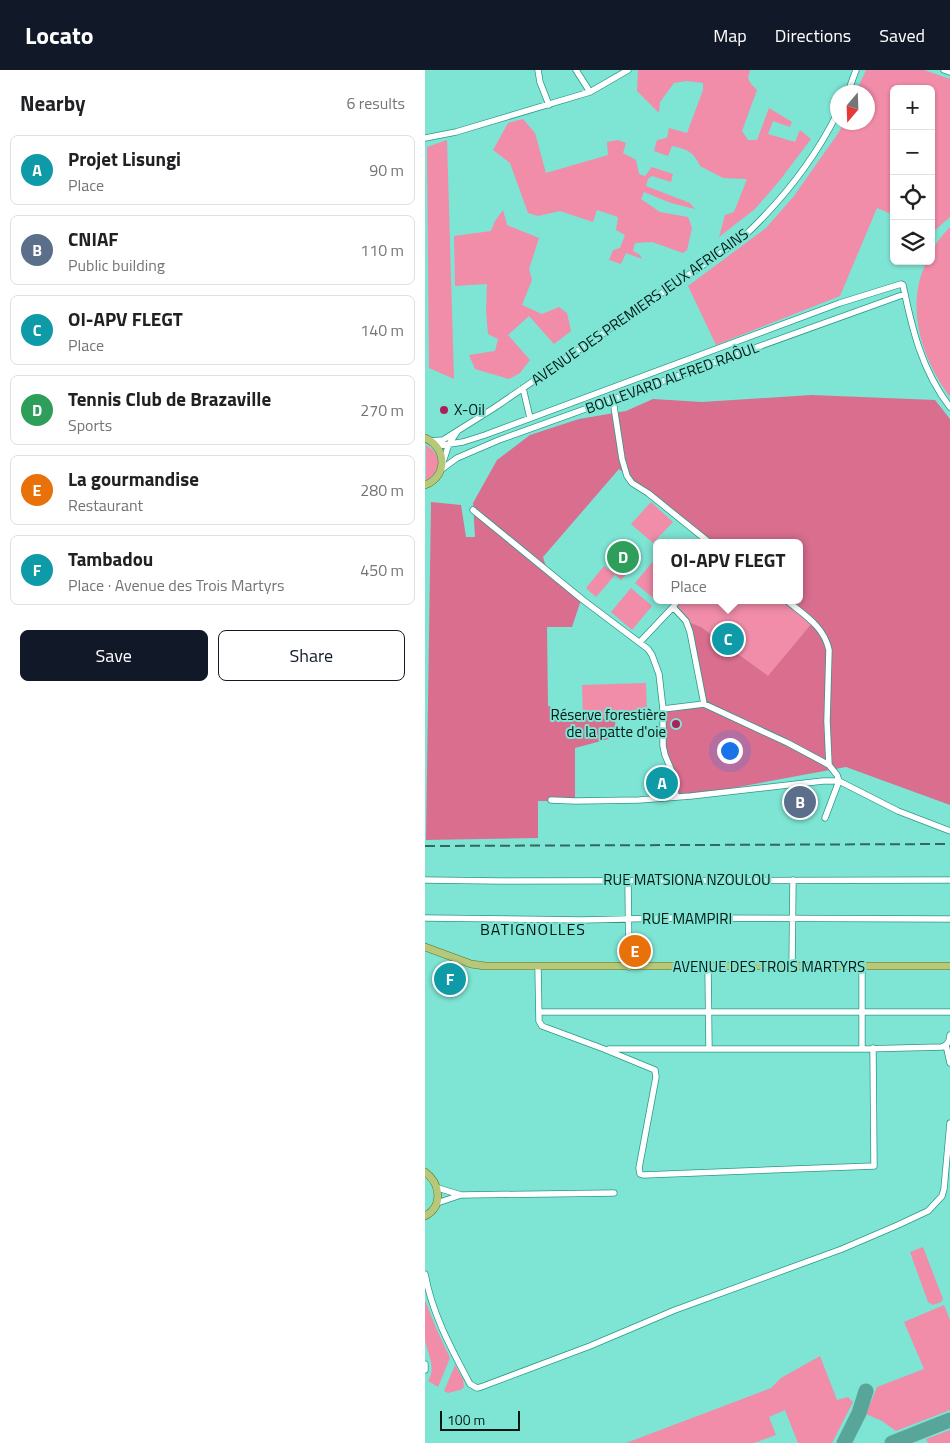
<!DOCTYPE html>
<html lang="en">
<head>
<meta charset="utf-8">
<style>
  body { margin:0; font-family:"Titillium Web",sans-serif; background:#f2f2f2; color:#202124 }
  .controls { position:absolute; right:15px; top:15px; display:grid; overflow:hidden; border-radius:8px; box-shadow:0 1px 4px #0004 }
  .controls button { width:45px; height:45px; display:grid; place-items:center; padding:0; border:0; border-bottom:1px solid #e0e0e0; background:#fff; color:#202124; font:25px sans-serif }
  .compass { position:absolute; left:405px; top:15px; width:45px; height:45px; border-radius:50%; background:#fff; box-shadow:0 1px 4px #0004; rotate:199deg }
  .scale { position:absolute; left:15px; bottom:12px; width:80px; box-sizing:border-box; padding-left:5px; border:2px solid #031815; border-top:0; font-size:14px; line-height:18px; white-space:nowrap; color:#031815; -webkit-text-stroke:4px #7ee4d4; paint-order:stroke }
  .you { position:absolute; left:304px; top:680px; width:18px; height:18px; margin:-12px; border:4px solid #fff; border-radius:50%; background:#1a73e8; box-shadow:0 0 0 8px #1a73e833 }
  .badge { display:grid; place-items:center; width:32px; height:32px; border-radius:50%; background:#111827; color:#fff; font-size:16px; font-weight:700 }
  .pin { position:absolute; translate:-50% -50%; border:2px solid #fff; box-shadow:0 1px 5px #0006 }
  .popup { position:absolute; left:228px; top:469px; width:150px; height:65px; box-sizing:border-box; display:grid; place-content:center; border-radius:8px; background:#fff; filter:drop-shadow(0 1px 4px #0005); font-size:16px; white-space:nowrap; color:#757577 }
  .popup b { font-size:19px; color:#202124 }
  .popup::after { content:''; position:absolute; left:50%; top:100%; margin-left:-10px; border:10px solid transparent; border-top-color:#fff }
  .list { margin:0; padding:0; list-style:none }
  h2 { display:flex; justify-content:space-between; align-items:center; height:65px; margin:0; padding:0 20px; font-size:21px }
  h2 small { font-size:16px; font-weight:400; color:#757577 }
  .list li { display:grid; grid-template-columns:32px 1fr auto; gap:15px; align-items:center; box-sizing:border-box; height:70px; margin:0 10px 10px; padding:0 10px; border:1px solid #e0e0e0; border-radius:8px }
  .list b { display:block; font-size:19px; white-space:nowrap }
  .list p { margin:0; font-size:16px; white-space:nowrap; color:#757577 }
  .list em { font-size:16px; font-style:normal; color:#757577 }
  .actions { display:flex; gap:10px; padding:15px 20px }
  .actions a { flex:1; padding:11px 0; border:1px solid #111827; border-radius:8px; text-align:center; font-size:18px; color:#111827 }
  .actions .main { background:#111827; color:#fff }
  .icon { flex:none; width:28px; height:28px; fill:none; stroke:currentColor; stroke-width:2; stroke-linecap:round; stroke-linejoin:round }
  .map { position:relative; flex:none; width:525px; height:1373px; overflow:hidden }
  header { display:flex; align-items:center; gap:30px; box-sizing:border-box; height:70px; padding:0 25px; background:#111827; color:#fff }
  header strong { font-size:24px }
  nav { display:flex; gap:28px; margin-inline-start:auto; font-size:18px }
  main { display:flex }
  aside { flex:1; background:#fff }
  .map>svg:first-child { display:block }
</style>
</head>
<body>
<header>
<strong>Locato</strong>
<nav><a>Map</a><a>Directions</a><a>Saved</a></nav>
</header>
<main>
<aside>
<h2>Nearby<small>6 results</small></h2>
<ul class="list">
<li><span class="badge" style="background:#0f9aa8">A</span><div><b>Projet Lisungi</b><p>Place</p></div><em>90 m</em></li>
<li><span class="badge" style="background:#5c6f8a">B</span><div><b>CNIAF</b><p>Public building</p></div><em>110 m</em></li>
<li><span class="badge" style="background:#0f9aa8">C</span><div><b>OI-APV FLEGT</b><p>Place</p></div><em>140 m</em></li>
<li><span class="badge" style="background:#2e9e5b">D</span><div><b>Tennis Club de Brazaville</b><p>Sports</p></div><em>270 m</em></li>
<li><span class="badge" style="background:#e8710a">E</span><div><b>La gourmandise</b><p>Restaurant</p></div><em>280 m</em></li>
<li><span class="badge" style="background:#0f9aa8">F</span><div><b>Tambadou</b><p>Place · Avenue des Trois Martyrs</p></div><em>450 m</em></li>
</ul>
<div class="actions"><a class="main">Save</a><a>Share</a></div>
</aside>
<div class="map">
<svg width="525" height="1373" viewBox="0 0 525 1373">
  <rect width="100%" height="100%" fill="#7ee4d4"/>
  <!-- green -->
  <path fill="#f18ca9" d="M213,0h112l-2,8 3,6 6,6 -15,41 6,9h9l12,-32 23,14 -2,5 -17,-6 -5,13 27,8 5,-12 11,9 -31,41 -25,29 -36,28 6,-22 9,-3 13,-33 -24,-1 -23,-12c-6,-14 -13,-17 -28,-20l-4,10 -14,-5 3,-11 10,-2 2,-10 18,5 16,-43v-7l-17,-2 -12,2 -14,19 -1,11 -22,-22z
    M441,0h58l26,9v138l-17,15 -2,-1v-142h-37v126l-17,-7 -37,88 -124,49 -28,-59 78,-58 28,-32 45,-64 4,-9 24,-1v-30h-11z
    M98,49l12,14 11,40 62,-18 -1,-13 11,-2 8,3 -3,10 13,7 3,14 6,2 7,-9 21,7 -2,8 -19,-6 -4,3 -2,7 44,17 5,6 -24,-6 -27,-11 -3,7 19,13 28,5 4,11 -5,22 -4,3 -31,-11 -17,1 -2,8 7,4 2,4 -16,-6 -5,11 -12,-4 4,-10 7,-2 5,-13 -9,-5 2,-13 -21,-7 -4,12 -33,-11 -22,5 -10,-3 -18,-50 -17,-13 15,-27z
    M22,70l7,239 -25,-11 -2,-221z
    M78,140l4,15 32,13 -10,31 3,11 -10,25 20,9 17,-7 8,6 4,18 -17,13 -25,-28 -21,19 22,25 -10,13 -11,6 -34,-10 -6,-14 26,-4 3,-12 -10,-5 -2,-23 1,-27 -32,2 -1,-50 37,-5 4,-10z
    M525,157v170c-28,-38 -46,-91 -23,-136h4c0,-14 10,-24 19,-34z
    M1,375c17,10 15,26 0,36z
    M226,432l22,20 -20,21 -22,-19z
    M205,475l12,11 -21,24 -12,-11z
    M230,489l2,1v41l-22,-18z
    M179,496l11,9 -19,22 -10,-9z
    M206,518l21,18 -20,24 -21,-18z
    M253,530h106l28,23 -44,54 -67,-50 -15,-6 -13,-14z
    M221,613l1,33 -64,3 -1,-34z
    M498,1177l20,52 -2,3 -8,3 -5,-3 -18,-50z
    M0,1230l11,28 14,30 -12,29 -10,-6c9,-14 -1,-27 -3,-42 0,-12 0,-26 0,-39z
    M519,1235l6,15v90l-54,21 -14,-10 -16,-7 11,-27 47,-18 -20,-47z
    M395,1286l17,44 11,-3 5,5 -21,41h-34l-13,-33 -16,7 7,18 -22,8h-128l145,-55 10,-10z
    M30,1295l8,14 1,8 -4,3 -12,3 -4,-2z
    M525,1360v13h-22l-2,-4z"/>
  <!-- forest -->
  <path fill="#d96e8f" d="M387,325l123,5 15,19v386l-104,-38 -156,29h-14l-11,-40 -2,-47 41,-5 -18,-83 15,6 67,49 44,-53 -29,-23h16v-57h-89l-91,-74 -76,88 4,13 35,27 -10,30h-25l1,79 25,8 42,6 1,17 -41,11v53h-37v37l-112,2 5,-338 30,3 5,32h9l-2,-34 24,-43 33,-25 49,-16 47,-8 27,-12 49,3z"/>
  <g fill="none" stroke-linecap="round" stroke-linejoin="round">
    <!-- taxiway -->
    <path stroke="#58a69a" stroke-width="15" d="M419,1373l15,-30 7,-22
      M467,1373l58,-23"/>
    <defs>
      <path id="minor" d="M113,0l2,12 9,23
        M151,0l14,22
        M519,0l6,2
        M423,22l8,-22
        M0,68l31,-6 134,-40 38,-22
        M98,318l7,30
        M188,330l9,59 5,17 5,7 16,10 62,50
        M6,371l12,-1 51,-32 247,-169c40,-37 72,-77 96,-125
        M12,376l26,-4 22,-7 355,-132 61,-19 2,1c9,44 19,86 47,122
        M18,392l6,-18 8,-12
        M17,399l15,-11 42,-18 406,-146
        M48,440l110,90 65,49 4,6 7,19 4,35v37l2,9 8,19 3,22
        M361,530c18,15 38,26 43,50l-2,71 2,44
        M248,537l5,-7
        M215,572l33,-35 13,14 4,11 14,72
        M238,639l41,-5 84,39 41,22 8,10 2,6 -14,37
        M126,730l24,1 64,-1 52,-4 132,-15h16l59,30 52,20
        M0,810l75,1 450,-1
        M203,810l1,87
        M0,848l157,2 86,-2 282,1
        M113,897l1,54 3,5 62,23 51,21 1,7 -17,91 1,6 3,1 231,-9 -1,-118
        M283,897l1,81
        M367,897l1,-87
        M114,942h411
        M525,965l-1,6 -3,4 4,18
        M184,979h253l80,-2 4,-2
        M437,979v-83
        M13,1118l23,7
        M12,1133l24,-8 153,-2
        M0,1204c7,40 27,76 45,110l7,4 4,-1 109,-41 85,-36 167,-61 56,-24 30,-14 14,-15 2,-7 6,-66
        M0,1294v6"/>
      <path id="major" d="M0,368c22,9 23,39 0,47
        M0,877l46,17 14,2h465
        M0,1102c15,11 19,34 0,44"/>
    </defs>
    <!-- minor casing -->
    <use href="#minor" stroke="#29998a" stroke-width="7"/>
    <!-- major casing -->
    <use href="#major" stroke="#59731d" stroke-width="8"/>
    <!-- minor -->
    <use href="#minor" stroke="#fff" stroke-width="5.5"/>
    <!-- major -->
    <use href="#major" stroke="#b7c87a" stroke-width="7"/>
    <!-- rail -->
    <path stroke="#33675f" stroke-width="2" stroke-dasharray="10 5" stroke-linecap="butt" d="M0,776l525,-2"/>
  </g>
  <!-- markers -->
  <g fill="#ad1f5b" stroke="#7ee4d4" stroke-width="2">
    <circle cx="19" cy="340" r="5"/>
    <circle cx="251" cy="654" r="5"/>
  </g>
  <g text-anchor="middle" stroke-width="4" stroke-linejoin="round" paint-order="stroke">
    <!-- street labels -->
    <g font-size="15" fill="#031815" stroke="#7ee4d4">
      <text transform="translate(215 237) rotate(-35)" y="5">AVENUE DES PREMIERS JEUX AFRICAINS</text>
      <text transform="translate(247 308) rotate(-20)" y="5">BOULEVARD ALFRED RAÔUL</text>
      <text x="262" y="815">RUE MATSIONA NZOULOU</text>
      <text x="262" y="854">RUE MAMPIRI</text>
      <text x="344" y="902">AVENUE DES TROIS MARTYRS</text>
    </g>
    <!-- poi labels -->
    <g font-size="15" fill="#031815" stroke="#7ee4d4" text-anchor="start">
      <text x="29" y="345">X-Oil</text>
      <text x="241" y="650" text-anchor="end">Réserve forestière<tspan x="241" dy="17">de la patte d'oie</tspan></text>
    </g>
    <!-- neighbourhood labels -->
    <g font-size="16" letter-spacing="1" fill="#031815" stroke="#7ee4d4">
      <text x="108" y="865">BATIGNOLLES</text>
    </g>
  </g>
</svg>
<div class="controls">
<button>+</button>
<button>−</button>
<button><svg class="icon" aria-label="locate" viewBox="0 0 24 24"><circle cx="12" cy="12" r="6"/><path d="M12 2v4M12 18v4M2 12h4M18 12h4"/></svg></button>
<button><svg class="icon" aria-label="layers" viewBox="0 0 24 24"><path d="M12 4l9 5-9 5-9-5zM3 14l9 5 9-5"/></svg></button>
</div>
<svg class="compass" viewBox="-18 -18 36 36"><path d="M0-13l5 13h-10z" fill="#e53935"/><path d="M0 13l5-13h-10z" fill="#757577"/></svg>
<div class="scale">100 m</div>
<div class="you"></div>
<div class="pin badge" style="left:237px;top:713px;background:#0f9aa8">A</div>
<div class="pin badge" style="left:375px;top:732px;background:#5c6f8a">B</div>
<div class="pin badge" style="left:303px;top:569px;background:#0f9aa8">C</div>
<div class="popup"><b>OI-APV FLEGT</b>Place</div>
<div class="pin badge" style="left:198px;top:487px;background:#2e9e5b">D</div>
<div class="pin badge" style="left:210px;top:881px;background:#e8710a">E</div>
<div class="pin badge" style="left:25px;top:909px;background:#0f9aa8">F</div>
</div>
</main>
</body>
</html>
